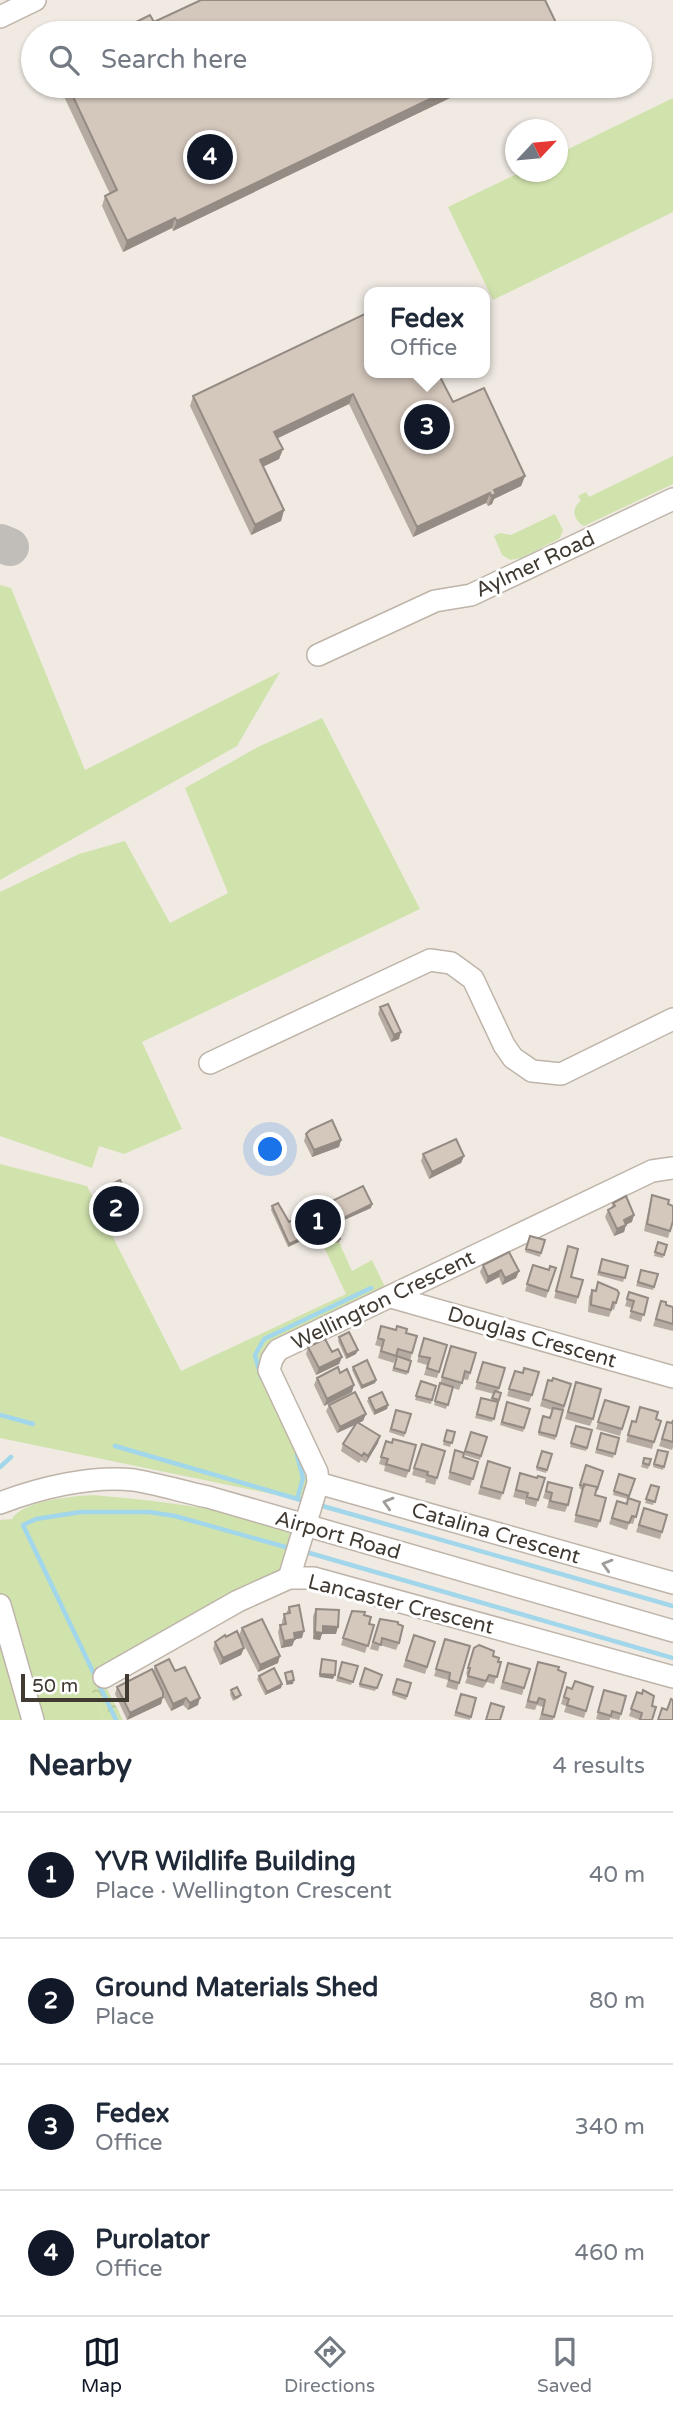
<!DOCTYPE html>
<html lang="en">
<head>
<meta charset="utf-8">
<style>
  body { margin:0; font-family:"Varela Round",sans-serif; background:#f6f6f7; color:#1f2937 }
  .compass { position:absolute; left:505px; top:119px; width:63px; height:63px; border-radius:50%; background:#fff; box-shadow:0 2px 5px #0004; rotate:64deg }
  .scale { position:absolute; left:21px; bottom:18px; width:108px; box-sizing:border-box; padding-left:7px; border:4px solid #413a33; border-top:0; font-size:19px; line-height:24px; white-space:nowrap; color:#413a33; -webkit-text-stroke:5px #fff; paint-order:stroke }
  .you { position:absolute; left:271px; top:1150px; width:24px; height:24px; margin:-18px; border:5px solid #fff; border-radius:50%; background:#1a73e8; box-shadow:0 0 0 10px #1a73e833 }
  .badge { display:grid; place-items:center; width:46px; height:46px; border-radius:50%; background:#111827; color:#fff; font-size:23px; font-weight:700 }
  .pin { position:absolute; translate:-50% -50%; border:4px solid #fff; box-shadow:0 2px 7px #0006 }
  .popup { position:absolute; left:364px; top:287px; width:126px; height:91px; box-sizing:border-box; display:grid; place-content:center; border-radius:14px; background:#fff; filter:drop-shadow(0 2px 5px #0005); font-size:23px; white-space:nowrap; color:#747a83 }
  .popup b { font-size:26px; color:#1f2937 }
  .popup::after { content:''; position:absolute; left:50%; top:100%; margin-left:-14px; border:14px solid transparent; border-top-color:#fff }
  .list { margin:0; padding:0; list-style:none }
  h2 { display:flex; justify-content:space-between; align-items:center; height:91px; margin:0; padding:0 28px; font-size:30px }
  h2 small { font-size:23px; font-weight:400; color:#747a83 }
  .list li { display:grid; grid-template-columns:46px 1fr auto; gap:21px; align-items:center; box-sizing:border-box; height:126px; padding:0 28px; border-top:2px solid #e0e1e3 }
  .list b { display:block; font-size:26px; white-space:nowrap }
  .list p { margin:0; font-size:23px; white-space:nowrap; color:#747a83 }
  .list em { font-size:23px; font-style:normal; color:#747a83 }
  .icon { flex:none; width:38px; height:38px; fill:none; stroke:currentColor; stroke-width:2; stroke-linecap:round; stroke-linejoin:round }
  .map { position:relative; flex:none; width:673px; height:1720px; overflow:hidden }
  .search { position:absolute; background:#fff; box-shadow:0 2px 5px #0004; left:21px; right:21px; top:21px; height:77px; display:flex; align-items:center; gap:18px; box-sizing:border-box; padding:0 24px; border-radius:38px; color:#747a83; font-size:26px }
  .sheet { height:595px; background:#fff }
  nav { display:flex; justify-content:space-around; align-items:center; box-sizing:border-box; height:98px; border-top:2px solid #e0e1e3; background:#fff; font-size:19px; color:#747a83 }
  nav a { display:grid; justify-items:center; gap:4px }
  nav .on { color:#111827 }
  .map>svg:first-child { display:block }
</style>
</head>
<body>
<div class="map">
<svg width="673" height="1720" viewBox="0 0 673 1720">
  <defs>
    <pattern id="forest-crowns" width="20" height="18" patternUnits="userSpaceOnUse" patternTransform="scale(1.75)"><rect width="20" height="18" fill="#d1e3ad"/><path d="M2 6a3 3 0 1 1 6 0M12 15a3 3 0 1 1 6 0" fill="none" stroke="#b5c495"/></pattern>
  </defs>
  <rect width="100%" height="100%" fill="#f0eae3"/>
  <!-- green -->
  <path fill="#d1e3ad" d="M673,98v114l-180,88 -45,-93 73,-35h37v-18z
    M673,456v28l-89,42c-10,-5 -14,-18 -3,-25l-3,-5 8,-4 3,5z
    M555,514l8,16 -3,8 -38,20 -12,2 -8,-5 -8,-19 6,-3 11,2z
    M0,585l11,3 74,182 195,-98 -43,74 -237,134z
    M322,718l98,191 -278,133 40,87 -58,25 -25,-8 -7,22 -92,-32v-244l79,-38 46,-13 45,82 58,-30 -43,-105 73,-41z
    M0,1164l87,22 94,185 165,-77 -23,-49 16,-3 13,29 20,-11 13,27 -115,55 -9,24 34,78 12,38 -6,18 -301,-62z
    M91,1495c65,5 130,13 193,32l7,5 2,7 -13,33 -192,110 16,38h-104v-200l12,-1c12,-19 57,-22 79,-24z"/>
  <!-- forest -->
  <path fill="url(#forest-crowns)" d="M100,1675l3,6 20,39h-19l-16,-38z"/>
  <g fill="none" stroke-linecap="round" stroke-linejoin="round">
    <!-- stream -->
    <path stroke="#a1d6eb" stroke-width="4.5" d="M261,1377l-6,-22 9,-16 107,-51
      M0,1415l33,9
      M115,1446l186,54
      M0,1467l11,-10
      M297,1499l6,-21 -6,-23
      M319,1505l354,101
      M306,1552l367,106
      M116,1720l-93,-195 13,-6 45,-7h68l26,4 114,32"/>
    <!-- taxiway -->
    <path stroke="#c1beba" stroke-width="38" d="M0,543l10,4"/>
    <defs>
      <path id="minor" d="M0,17l35,-17
        M318,655l117,-54 36,-6 202,-96
        M210,1063l220,-103 21,3 22,16 31,66 9,13 19,13 29,3 112,-55
        M391,1297l282,80
        M318,1483l355,100
        M0,1503c39,-15 92,-28 134,-23 24,4 50,12 74,17l465,134
        M289,1578l29,-95 -1,-11 -48,-102 3,-11 6,-9 374,-179 21,-3
        M0,1605l33,115
        M104,1677l134,-76 51,-23h25l359,99"/>
    </defs>
    <!-- minor casing -->
    <use href="#minor" stroke="#beb4a9" stroke-width="24"/>
    <!-- minor -->
    <use href="#minor" stroke="#fff" stroke-width="21"/>
  </g>
  <!-- wall -->
  <path fill="#b6aba2" d="M136,22h18l-21,10z
    M59,86h416l-302,145 -1,-3 -49,24 -21,-46 3,-10 5,-2z
    M369,312l84,90 72,74 -4,10 -27,13 -2,5 -4,2 -2,-3 -73,34 -64,-133 -72,34 6,11 -4,10 -16,8 21,43 -3,11 -30,14 -61,-129 3,-10z
    M380,1007l19,32 -8,3 -13,-28z
    M306,1134l35,6 -2,7 -27,10 -8,-16z
    M423,1154l41,2 -3,7 -32,16 -8,-18z
    M101,1189l33,33 -18,9 -17,-35z
    M652,1195l16,9 5,17 -5,17 -24,-7 6,-29z
    M613,1203l19,19 -6,2 -2,8 -10,4 -9,-19 3,-7 3,-2z
    M272,1206l17,16 82,-14 -36,16 5,15 -1,3 -16,3 -5,-12 -30,14 -17,-37z
    M530,1236l15,4 -5,17 -15,-5z
    M658,1242l9,3 -4,13 -9,-2z
    M568,1246l3,31 7,20 -2,7 -22,-6z
    M602,1259l26,7 -5,16 -26,-7z
    M483,1265l36,6 -3,7 -14,7 -3,-8 -13,7 -6,-12z
    M533,1265l16,5 7,-2 -10,30 -21,-7z
    M641,1270l17,4 -5,16 -17,-4z
    M598,1282l18,21 -2,7 -2,-1 -3,8 -21,-5 1,-15 3,-7 3,1z
    M629,1292l19,6 -7,24 -12,-4 3,-10 -7,-2z
    M661,1301l5,4 7,2v24l-20,-5z
    M381,1326l25,7 6,20 -5,22 -15,-4 5,-14 -1,-1 -2,7 -16,-5 3,-11 -6,-2z
    M339,1337l17,17 -10,5 -8,-18z
    M424,1338l15,34 -2,6 -13,-3 3,-10 -10,-3z
    M308,1347l24,5 10,5 -3,7 -23,11 -10,-21z
    M449,1353l21,20 -2,7 -5,-1 -4,11 -6,-2 -7,21 -12,-4z
    M483,1362l22,6 -7,24 3,1 -9,29 -17,-4 6,-20 11,3 2,-7 -19,-5z
    M353,1367l23,13 -1,3 -14,6 -9,-19z
    M340,1373l12,19 -28,14 -10,-21 3,-7z
    M522,1373l10,22 -3,7 -22,-6 5,-18z
    M548,1380l23,4 -16,56 -17,-5 5,-19 7,2 2,-8 -12,-4z
    M421,1381l15,5 -5,18 -16,-4z
    M574,1389l19,30 -3,7 -25,-7z
    M369,1398l19,7 -1,4 -13,6 -7,-14z
    M605,1400l17,29 -2,7 -24,-7z
    M507,1402l23,7 -7,23 -23,-7z
    M329,1405l37,9 -3,7 -4,2 19,20 -12,20 -5,-3 -2,3 -18,-12 2,-7 12,-19 -18,8 -11,-22z
    M396,1410l15,4 -7,23 -15,-5z
    M656,1419l-2,23 -2,7 -26,-7 6,-21h4z
    M673,1420v27l-1,3 -13,-4 8,-24 5,1z
    M576,1426l16,4 -6,21 -16,-4z
    M447,1430l8,2 -5,15 -7,-2z
    M471,1432l16,5 -7,23 -16,-5z
    M601,1433l18,5 -6,20 -18,-5z
    M386,1441l23,30 -3,7 -22,-7 1,-5 -6,-2z
    M419,1450l18,28 -2,7 -10,-3 1,-3 -14,-4z
    M455,1450l8,7 15,5 -8,24 -22,-7z
    M658,1450l10,2 -5,18 -10,-3z
    M542,1451l10,3 -6,19 -10,-3z
    M644,1458l7,1 -3,10 -7,-2z
    M586,1465l11,25 -2,5 5,26 -3,7 -23,-6 8,-32 -3,-2z
    M486,1468l17,25 -3,7 -22,-6z
    M619,1474l16,5 -6,19 11,4 -7,22 -4,-1 -2,7 -18,-6 8,-23 9,3 2,-5 -15,-4z
    M518,1480l20,20 -2,7 -11,-3v-4l-12,-3z
    M548,1482l20,23 -3,7 -18,-4 2,-8 -6,-2z
    M651,1485l8,2 -6,18 -8,-2z
    M644,1508l23,7 -7,24 -24,-7z
    M289,1607l13,31 -7,1 -3,7 -11,2 -3,-16 2,-7h2v-4l2,-7h2z
    M316,1609l20,25h-14l-2,6 -7,-1v-23z
    M352,1611l12,4 5,9 5,1 -9,28 -24,-8z
    M380,1619l18,5 1,19 -3,7 -16,-5 -2,6 -8,-2z
    M242,1628l36,35 -20,9 -19,-37z
    M414,1635l21,7 -10,32 -22,-7z
    M445,1639l14,44 -2,7 -11,-3 2,-7 -14,-4z
    M215,1642l29,6 -3,7 -21,10 -7,-16z
    M474,1648l19,8 8,6 -7,22 -7,-2 -4,6 -18,-5 3,-8 -2,-1z
    M342,1662l16,4 -7,19 -15,-4z
    M538,1662l20,8 8,3 -13,47h-14l4,-13 -6,-2 -2,5 -10,-2z
    M155,1666l20,5 23,34 -10,5 -5,-5 -12,6 -8,-15 -2,8 -34,16 -12,-26 2,-7 36,-16z
    M365,1668l17,7 -7,16 -16,-4z
    M506,1670l18,18 -2,7 -22,-6z
    M259,1676l23,8 -1,4 -16,7 -8,-16z
    M397,1679l14,4 -5,17 -14,-5z
    M593,1687l-9,31 -20,-6 2,-6 -5,-2 3,-10 8,-5z
    M231,1690l10,5 -2,3 -6,3 -3,-7z
    M604,1690l17,24 -2,6 -9,-2v2h-10l-4,-1z
    M637,1692l15,14 -12,14 -11,-4z
    M461,1694l15,4 -6,22 -16,-4z"/>
  <!-- shaded-wall -->
  <path fill="#948b84" d="M457,86h18l-302,145 4,-10z
    M175,218l-3,10 -49,24 4,-11z
    M353,394l-4,10 -79,38 4,-10z
    M283,449l-4,10 -23,11 4,-10z
    M525,476l-4,10 -27,13 -2,5 -4,2 6,-16z
    M490,493l-4,10 -73,34 4,-10z
    M284,510l-3,11 -30,14 4,-10z
    M401,1032l-2,7 -8,3 3,-7z
    M341,1140l-2,7 -27,10 2,-7z
    M464,1156l-3,7 -32,16 3,-7z
    M372,1204l-1,4 -38,17 2,-3z
    M137,1215l-3,7 -18,9 2,-7z
    M634,1215l-2,7 -11,5 3,-7z
    M626,1225l-2,7 -10,4 3,-7z
    M319,1230l-1,3 -30,14 1,-3z
    M340,1239l-1,3 -16,3 2,-4z
    M501,1270l-2,7 -13,7 2,-7z
    M519,1271l-3,7 -14,7 3,-7z
    M358,1350l-2,4 -10,5 1,-4z
    M342,1357l-3,7 -23,11 3,-7z
    M376,1380l-1,3 -14,6 1,-3z
    M354,1385l-2,7 -28,14 3,-7z
    M388,1405l-1,4 -13,6 1,-4z
    M366,1414l-3,7 -26,12 3,-6z
    M380,1436l-2,7 -12,20 2,-7z
    M323,1626l15,1 -2,7h-14l-2,6 -7,-1 2,-7z
    M304,1631l-2,7 -11,2 3,-7z
    M295,1639l-3,7 -11,2 3,-7z
    M244,1648l-3,7 -21,10 3,-7z
    M280,1656l-2,7 -20,9 2,-7z
    M320,1674l15,1 -2,4 -14,-2z
    M294,1680l-1,4 -7,1 1,-3z
    M282,1684l-1,4 -16,7 2,-3z
    M163,1697l-2,7 -34,16 3,-7z
    M186,1698l-3,7 -12,6 2,-7z
    M200,1698l-2,7 -10,5 2,-7z"/>
  <!-- building -->
  <path fill="#d4c7bc" stroke="#948b84" stroke-width="2" d="M201,0h344l16,33h-432l10,-4 -3,-7 14,-7 4,7z
    M68,86h389l-280,135 -2,-3 -48,23 -22,-45 12,-6z
    M369,312v61h69l15,29 31,-14 41,88 -31,14 2,4 -5,2 -1,-3 -73,34 -64,-133 -79,38 9,17 -23,11 24,50 -29,15 -62,-129z
    M388,1004l13,28 -7,3 -14,-28z
    M332,1120l9,20 -27,10 -8,-16 4,-4z
    M456,1139l8,17 -32,16 -9,-18z
    M120,1180l17,35 -19,9 -17,-35z
    M363,1186l9,18 -37,18 5,17 -15,2 -6,-11 -30,14 -17,-38 6,-3 11,19z
    M652,1195l17,5 -1,4 5,2v15l-3,10 -23,-7z
    M626,1196l8,19 -10,5 2,5 -9,4 -9,-19 7,-4 -2,-3z
    M530,1236l15,4 -4,13 -15,-4z
    M658,1242l9,3 -3,10 -9,-3z
    M568,1246l10,3 -7,28 12,3 -5,17 -22,-6z
    M509,1252l10,19 -14,7 -4,-8 -13,7 -5,-12z
    M602,1259l26,7 -3,12 -26,-6z
    M533,1265l16,5 1,-4 6,2 -8,23 -21,-7z
    M641,1270l17,4 -4,13 -16,-5z
    M598,1282l19,8 2,3 -3,10 -3,-1 -2,8 -20,-5 1,-15 4,1z
    M629,1292l19,6 -4,17 -13,-4 3,-10 -7,-2z
    M661,1301l5,1v3l7,2v17l-17,-5z
    M381,1326l15,4 1,-4 10,3 -1,4 11,3 -5,17 -14,-4 -2,7 -15,-5 3,-11 -6,-2z
    M349,1332l9,18 -11,5 -8,-18z
    M424,1338l23,7 -8,27 -12,-4 3,-10 -11,-2z
    M325,1339l7,13 6,-3 4,8 -23,11 -11,-21z
    M451,1346l25,7 -6,20 -5,-2 -3,12 -20,-6z
    M397,1356l14,5 -3,11 -14,-4z
    M367,1360l9,20 -14,6 -9,-19z
    M483,1362l22,6 -6,20 -22,-6z
    M338,1367l2,6 7,-4 7,16 -27,14 -10,-21z
    M524,1368l15,4 -7,23 -23,-6 6,-18 8,2z
    M553,1378l18,6 -7,22 -21,-7 5,-19 4,1z
    M421,1381l15,5 -4,14 -16,-4z
    M576,1382l25,7 -8,30 -25,-7z
    M440,1383l13,4 -5,18 -13,-4z
    M495,1391l6,2 -2,7 -7,-2z
    M355,1392l11,22 -26,13 -11,-22z
    M382,1392l6,13 -13,6 -6,-13z
    M481,1398l17,4 -4,17 -17,-5z
    M605,1400l24,7 -7,22 -24,-7z
    M507,1402l23,7 -6,19 -22,-6z
    M640,1407l18,5 -2,7 5,2 -7,21 -26,-7 4,-14 4,1z
    M553,1408l10,2 -7,26 -17,-4 4,-16 7,2z
    M396,1410l15,4 -6,19 -14,-4z
    M673,1420v22l-11,-3 5,-17 5,1z
    M357,1422l23,14 -12,20 -4,-3 -2,3 -19,-12z
    M576,1426l16,4 -5,18 -16,-5z
    M447,1430l8,2 -3,11 -8,-2z
    M471,1432l16,5 -6,19 -16,-5z
    M601,1433l18,5 -4,16 -18,-5z
    M393,1439l23,6 -7,26 -23,-7 2,-5 -7,-2 5,-16 6,2z
    M422,1444l23,7 -8,27 -10,-3 1,-3 -14,-4z
    M455,1450l9,3 -1,4 15,5 -5,17 -23,-7z
    M658,1450l10,2 -4,15 -10,-3z
    M542,1451l10,3 -5,16 -10,-3z
    M644,1458l7,1 -2,6 -6,-2z
    M488,1461l22,7 -7,25 -22,-6z
    M586,1465l17,6 -6,19v-3l-13,-3v2l-4,-1z
    M520,1473l17,5 1,-2 7,2 -7,22 -11,-3 1,-4 -12,-3z
    M619,1474l16,5 -6,17 -15,-5z
    M548,1482l24,6 -4,17 -18,-4 2,-8 -6,-2z
    M584,1484l13,3 -2,8 11,3 -6,23 -24,-6z
    M651,1485l8,2 -4,15 -9,-3z
    M628,1498l12,4 -4,15 -4,-1 -3,7 -17,-5 5,-17 10,3z
    M644,1508l23,7 -5,17 -23,-7z
    M299,1605l5,26 -10,2 1,6 -11,2 -4,-16 6,-1 -2,-10 6,-1 -1,-6z
    M316,1609l23,1 -1,17 -15,-1v7l-8,-1z
    M352,1611l13,1 -1,3 7,2 -2,7 5,1 -6,21 -25,-8z
    M262,1619l18,37 -20,9 -18,-37z
    M380,1619l18,3v2l5,2 -4,17 -17,-5 -1,7 -8,-3z
    M237,1631l7,17 -21,10 -8,-16 10,-7 1,2z
    M414,1635l21,7 -8,25 -21,-7z
    M445,1639l25,7 -11,37 -10,-3 1,-7 -14,-4z
    M479,1645l15,6 -1,5 6,2 -1,4h3l-4,15 -8,-2 -3,6 -18,-5 2,-8h-2l6,-20z
    M169,1659l6,12 10,-4 15,31 -10,5 -4,-5 -13,6 -18,-38z
    M322,1659l14,2 -1,14 -15,-1z
    M342,1662l16,4 -5,16 -15,-5z
    M538,1662l21,5 -1,3 8,3 -12,44 -12,-3 3,-14 -6,-2 -2,5 -9,-2z
    M508,1663l22,6 -6,19 -21,-6z
    M274,1668l8,16 -15,8 -8,-16z
    M365,1668l17,7 -5,13 -17,-4z
    M152,1669l11,23v5l-33,16 -13,-26z
    M292,1671l2,9 -7,2 -2,-9z
    M397,1679l14,4 -4,13 -14,-4z
    M575,1681l18,6 -7,24 -19,-6 2,-6 -5,-2 3,-10 5,2z
    M237,1687l4,8 -6,3 -4,-8z
    M604,1690l22,6 -5,18 -9,-3 -1,5 -13,-4z
    M643,1690l11,6 -2,10 4,1 -4,13h-12l2,-7 -11,-4 6,-17 5,2z
    M461,1694l15,4 -5,19 -15,-5z
    M671,1699l2,1v20h-15l4,-12 5,2z
    M491,1703l13,4 -4,13h-14z"/>
  <!-- one-way arrows -->
  <defs><path id="oneway-chevron" d="M-2-3.5L2.5 0L-2 3.5" fill="none" stroke-width="1.6" stroke-linecap="round" stroke-linejoin="round" transform="scale(1.75)"/></defs>
  <g stroke="#a09c99">
    <use href="#oneway-chevron" transform="translate(388 1503) rotate(-164)"/>
    <use href="#oneway-chevron" transform="translate(607 1565) rotate(-164)"/>
  </g>
  <g text-anchor="middle" stroke-width="6" stroke-linejoin="round" paint-order="stroke">
    <!-- street labels -->
    <g font-size="21" fill="#413a33" stroke="#fff">
      <text transform="translate(535 564) rotate(-25)" y="7">Aylmer Road</text>
      <text transform="translate(383 1300) rotate(-26)" y="7">Wellington Crescent</text>
      <text transform="translate(532 1337) rotate(16)" y="7">Douglas Crescent</text>
      <text transform="translate(496 1533) rotate(16)" y="7">Catalina Crescent</text>
      <text transform="translate(338 1535) rotate(16)" y="7">Airport Road</text>
      <text transform="translate(401 1604) rotate(14)" y="7">Lancaster Crescent</text>
    </g>
  </g>
</svg>
<svg class="compass" viewBox="-18 -18 36 36"><path d="M0-13l5 13h-10z" fill="#e53935"/><path d="M0 13l5-13h-10z" fill="#747a83"/></svg>
<div class="scale">50 m</div>
<div class="you"></div>
<div class="pin badge" style="left:318px;top:1222px">1</div>
<div class="pin badge" style="left:116px;top:1209px">2</div>
<div class="pin badge" style="left:427px;top:427px">3</div>
<div class="popup"><b>Fedex</b>Office</div>
<div class="pin badge" style="left:210px;top:157px">4</div>
<div class="search"><svg class="icon" aria-label="search" viewBox="0 0 24 24"><circle cx="10" cy="10" r="6"/><path d="M15 15l6 6"/></svg>Search here</div>
</div>
<section class="sheet">
<h2>Nearby<small>4 results</small></h2>
<ul class="list">
<li><span class="badge">1</span><div><b>YVR Wildlife Building</b><p>Place · Wellington Crescent</p></div><em>40 m</em></li>
<li><span class="badge">2</span><div><b>Ground Materials Shed</b><p>Place</p></div><em>80 m</em></li>
<li><span class="badge">3</span><div><b>Fedex</b><p>Office</p></div><em>340 m</em></li>
<li><span class="badge">4</span><div><b>Purolator</b><p>Office</p></div><em>460 m</em></li>
</ul>
</section>
<nav>
<a class="on"><svg class="icon" aria-label="map" viewBox="0 0 24 24"><path d="M3 6l6-2 6 2 6-2v14l-6 2-6-2-6 2zM9 4v14M15 6v14"/></svg>Map</a>
<a><svg class="icon" aria-label="directions" viewBox="0 0 24 24"><path d="M12 3l9 9-9 9-9-9zM9 14v-3h6M13 9l2 2-2 2"/></svg>Directions</a>
<a><svg class="icon" aria-label="saved" viewBox="0 0 24 24"><path d="M7 4h10v16l-5-4-5 4z"/></svg>Saved</a>
</nav>
</body>
</html>
